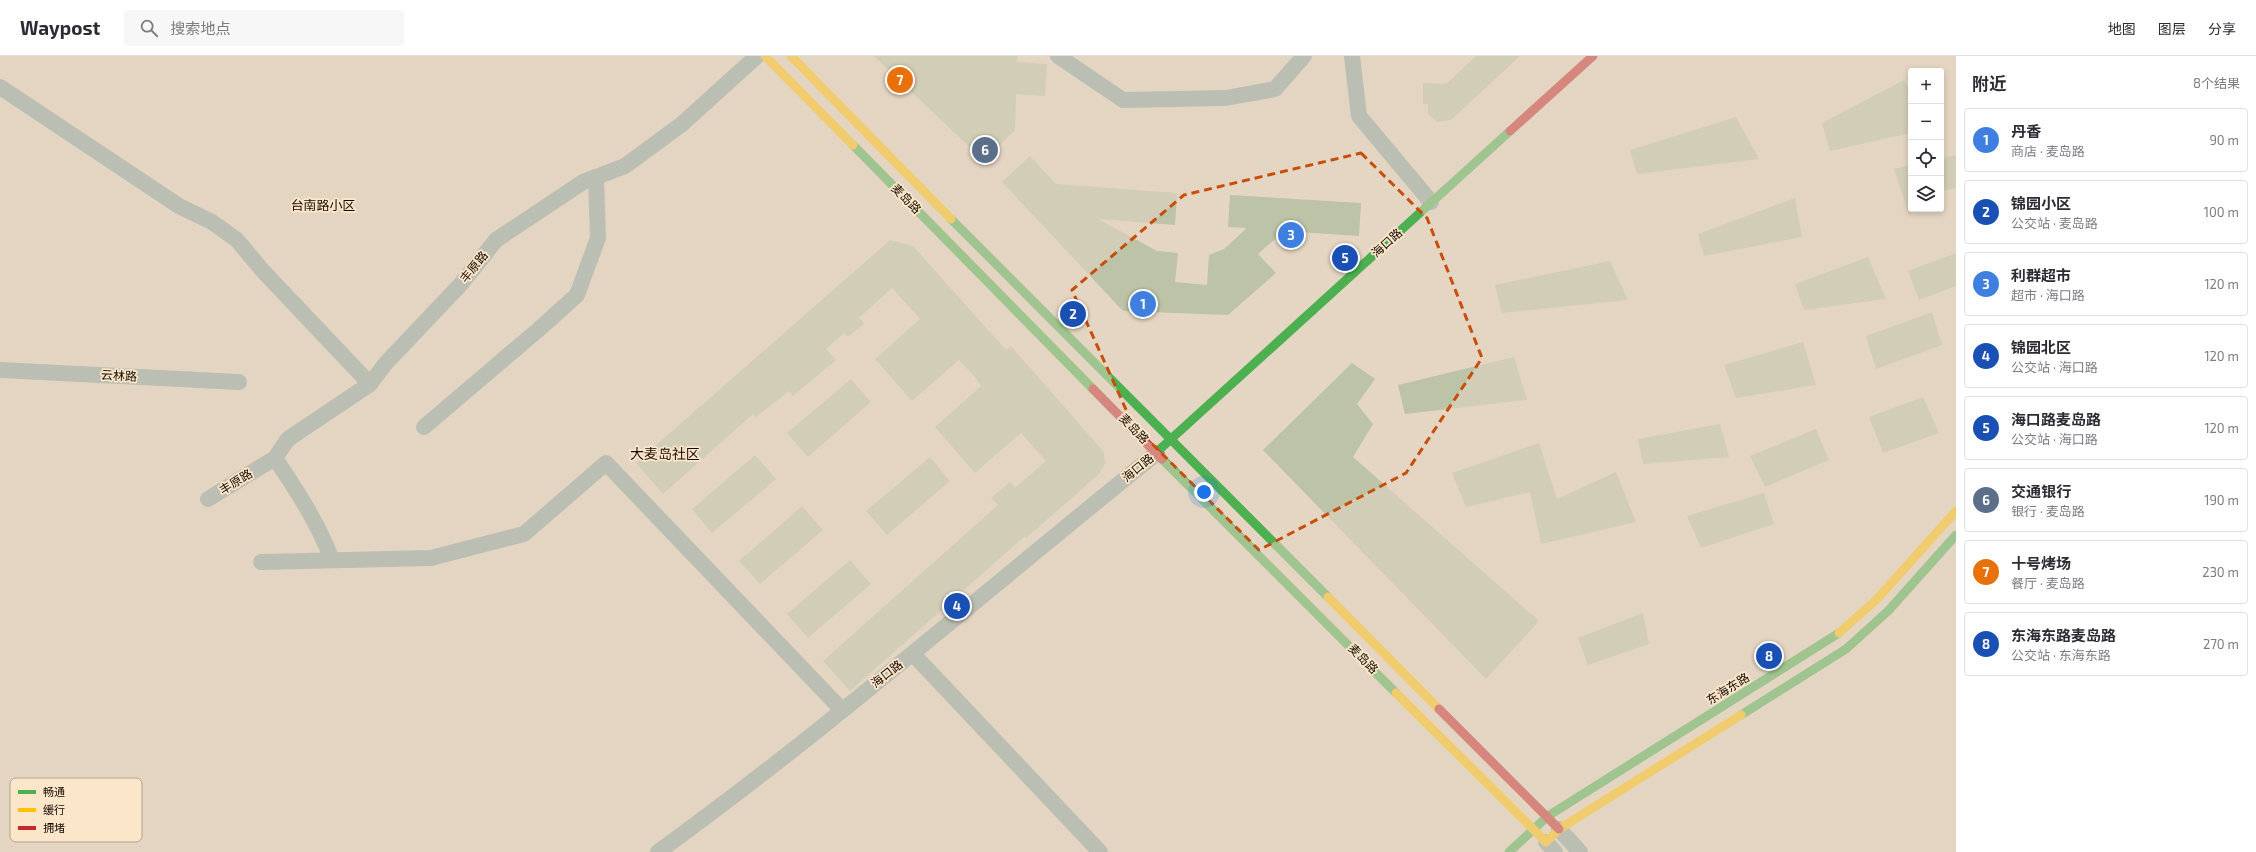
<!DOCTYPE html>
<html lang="zh">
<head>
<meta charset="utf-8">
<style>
  body { margin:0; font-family:"Exo 2","Noto Sans SC",sans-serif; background:#f7f7f7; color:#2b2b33 }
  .controls { position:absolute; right:12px; top:12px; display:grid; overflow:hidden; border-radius:4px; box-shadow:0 2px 6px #0003 }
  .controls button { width:36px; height:36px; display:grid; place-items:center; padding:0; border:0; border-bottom:1px solid #e1e1e2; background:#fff; color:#2b2b33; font:20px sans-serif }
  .you { position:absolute; left:1204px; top:436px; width:14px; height:14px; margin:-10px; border:3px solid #fff; border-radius:50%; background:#1a73e8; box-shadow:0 0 0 6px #1a73e833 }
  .badge { display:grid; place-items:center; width:26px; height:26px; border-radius:50%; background:#b45309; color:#fff; font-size:13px; font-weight:700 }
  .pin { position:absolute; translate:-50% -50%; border:2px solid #fff; box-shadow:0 1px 4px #0006 }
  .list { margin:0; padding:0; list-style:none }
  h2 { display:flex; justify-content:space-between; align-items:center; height:52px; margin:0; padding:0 16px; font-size:17px }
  h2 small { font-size:13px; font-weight:400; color:#7c7c81 }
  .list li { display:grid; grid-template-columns:26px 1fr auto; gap:12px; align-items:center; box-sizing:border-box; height:64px; margin:0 8px 8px; padding:0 8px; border:1px solid #e1e1e2; border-radius:4px }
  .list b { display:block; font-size:15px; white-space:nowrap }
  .list p { margin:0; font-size:13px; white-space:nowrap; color:#7c7c81 }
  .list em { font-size:13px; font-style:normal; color:#7c7c81 }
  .icon { flex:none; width:22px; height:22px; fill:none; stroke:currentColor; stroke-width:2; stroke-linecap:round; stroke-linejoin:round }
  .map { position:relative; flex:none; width:1956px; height:796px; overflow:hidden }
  header { display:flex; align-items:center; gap:24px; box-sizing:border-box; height:56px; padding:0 20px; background:#fff; border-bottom:1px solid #e1e1e2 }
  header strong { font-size:19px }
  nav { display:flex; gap:22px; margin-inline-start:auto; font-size:14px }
  .search { width:280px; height:36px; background:#f7f7f7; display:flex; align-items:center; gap:10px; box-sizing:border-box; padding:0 14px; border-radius:4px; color:#7c7c81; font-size:15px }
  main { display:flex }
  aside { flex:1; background:#fff }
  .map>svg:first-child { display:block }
</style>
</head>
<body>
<header>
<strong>Waypost</strong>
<div class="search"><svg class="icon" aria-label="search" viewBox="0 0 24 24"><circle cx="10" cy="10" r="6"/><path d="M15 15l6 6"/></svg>搜索地点</div>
<nav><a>地图</a><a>图层</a><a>分享</a></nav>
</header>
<main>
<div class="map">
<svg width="1956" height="796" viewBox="0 0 1956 796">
  <rect width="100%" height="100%" fill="#e4d6c2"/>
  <!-- building -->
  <path fill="#bcc3a6" d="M874,0h144l-1,6 30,2 -2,32 -29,-2 -1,36 -31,31z
    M1476,0h44l-69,64 -14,2 -9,-8v-10h-5v-21l23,1z
    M1904,24l7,14v39l-81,18 -8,-28z
    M1736,61l23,42 -122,15 -7,-24z
    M1956,99v33l-15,3v-33z
    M1030,100l26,28 121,9 -2,32 -77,-6 59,32 21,2 -3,29 32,3 2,-30 15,-6 23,-21 -19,-1 2,-32 131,8 -2,33 -75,-5 -26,23 18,19 -48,42 -105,-4 -121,-129z
    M1911,109v50h-2l-15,-46z
    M1795,142l7,39 -98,19 -6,-22z
    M890,184l23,6 93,104 5,-4 93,106 1,12 -7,11 -72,63 -1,-2 -175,155 -27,-30 175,-156 -7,-7 19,-16 5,6 31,-27 -25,-28 -46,40 -40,-46 46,-41 -6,-9 -16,-17 -47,41 -37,-42 45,-40 -28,-31 -33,30 5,6 -16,13 -4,-4 -18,16 10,11 -43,36 -4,-5 -33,26 -3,-3 -90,80 -27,-31z
    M1956,197v33l-37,14 -11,-29z
    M1868,201l18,42 -82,11 -9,-26z
    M1610,205l18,39 -126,13 -7,-28z
    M1932,256l10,33 -66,24 -10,-33z
    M1803,286l13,43 -80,13 -12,-33z
    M1514,301l13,43 -122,14 -7,-29z
    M1352,307l23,16 -18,25 16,20 -20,33 186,164 -53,58 -223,-229z
    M851,323l20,23 -63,55 -21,-24z
    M1923,341l16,36 -56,20 -14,-36z
    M1720,368l9,33 -86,7 -5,-25z
    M1816,373l13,31 -64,27 -15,-31z
    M1539,387l18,56 59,-27 20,50 -95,22 -11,-52 -64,15 -14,-34z
    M755,399l21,24 -64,54 -20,-24z
    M930,401l20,24 -63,54 -21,-24z
    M1764,437l10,31 -73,24 -14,-32z
    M802,450l21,24 -63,54 -21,-23z
    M850,504l21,24 -63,54 -21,-24z
    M1643,557l6,31 -61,21 -10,-27z"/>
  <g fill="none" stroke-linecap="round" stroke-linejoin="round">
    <!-- street -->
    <path stroke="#8ba39d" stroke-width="16" d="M1058,0l65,44 103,-2 49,-9 29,-33
      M1352,0l7,60 72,86
      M0,31l179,119 33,16 25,18 25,30 108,114
      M0,314l239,12
      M424,371l114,-97 39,-35 21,-57 -2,-61
      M275,402c22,33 43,65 57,102
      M208,443l67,-41 13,-19 82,-55 16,-21 75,-79 35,-44 87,-58 42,-16 57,-42 75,-68
      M261,506l170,-4 93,-24 82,-71 236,247
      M913,598l187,198
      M1559,773l21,23
      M1546,786l9,10
      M658,796c173,-125 333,-266 499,-399"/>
    <!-- fast -->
    <path stroke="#4caf50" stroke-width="9" d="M853,89l240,244
      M951,163l377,378
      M1160,393l350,-318
      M1162,403l234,234
      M1741,659l105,-66 42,-38 68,-76
      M1509,796l39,-36 291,-183"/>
    <!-- slow -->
    <path stroke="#ffc107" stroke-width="9" d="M765,0l88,89
      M791,0l160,163
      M1328,541l111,112
      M1839,577l38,-34 79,-88
      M1396,637l150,149
      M1549,783l10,-10 182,-114"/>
    <!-- jam -->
    <path stroke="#c62828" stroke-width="9" d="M1510,75l83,-75
      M1093,333l69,70
      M1439,653l120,120"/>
  </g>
  <!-- marked area -->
  <path d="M0 0H1956V796H0ZM1361,97l66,65 55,140 -76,115 -147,77 -126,-125 -61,-135 112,-95z" fill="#e4d6c2" fill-opacity=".55" fill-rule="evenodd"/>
  <path fill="none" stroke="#c84d0a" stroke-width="3" stroke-dasharray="8 5" stroke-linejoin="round" d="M1361,97l66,65 55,140 -76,115 -147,77 -126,-125 -61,-135 112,-95z"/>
  <g text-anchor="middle" stroke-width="3.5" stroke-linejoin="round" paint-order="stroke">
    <!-- street labels -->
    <g font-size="12" fill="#120901" stroke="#fce6c9">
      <text transform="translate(906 143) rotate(45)" y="4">麦岛路</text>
      <text transform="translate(1387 187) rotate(-42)" y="4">海口路</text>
      <text transform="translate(474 211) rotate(-51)" y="4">丰原路</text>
      <text transform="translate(119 320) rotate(3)" y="4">云林路</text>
      <text transform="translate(1134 373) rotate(46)" y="4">麦岛路</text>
      <text transform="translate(1138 412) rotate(-39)" y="4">海口路</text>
      <text transform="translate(236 426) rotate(-32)" y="4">丰原路</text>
      <text transform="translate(1363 603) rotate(45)" y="4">麦岛路</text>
      <text transform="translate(887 618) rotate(-38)" y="4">海口路</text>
      <text transform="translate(1728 633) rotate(-32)" y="4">东海东路</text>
    </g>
    <!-- neighbourhood labels -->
    <g font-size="13" fill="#120901" stroke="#fce6c9">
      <text x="323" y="154">台南路小区</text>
    </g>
    <!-- quarter labels -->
    <g font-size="14" fill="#120901" stroke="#fce6c9">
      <text x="665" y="403">大麦岛社区</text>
    </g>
  </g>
  <!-- legend -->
  <rect x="10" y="722" width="132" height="64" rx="6" fill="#fce6c9" stroke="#b6a48d" stroke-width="1"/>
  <rect x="18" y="734" width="18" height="4" fill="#4caf50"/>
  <rect x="18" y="752" width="18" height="4" fill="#ffc107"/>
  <rect x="18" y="770" width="18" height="4" fill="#c62828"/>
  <g font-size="11" fill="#120901">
    <text x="43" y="740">畅通</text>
    <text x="43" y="758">缓行</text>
    <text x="43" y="776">拥堵</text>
  </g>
</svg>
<div class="controls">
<button>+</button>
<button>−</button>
<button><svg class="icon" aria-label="locate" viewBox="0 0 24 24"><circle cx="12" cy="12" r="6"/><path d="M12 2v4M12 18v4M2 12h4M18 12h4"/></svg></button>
<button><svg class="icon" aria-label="layers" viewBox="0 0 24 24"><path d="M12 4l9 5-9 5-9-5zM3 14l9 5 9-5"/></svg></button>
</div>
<div class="you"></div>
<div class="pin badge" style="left:1143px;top:248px;background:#3f7fe0">1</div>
<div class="pin badge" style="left:1073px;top:258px;background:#1a4fb4">2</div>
<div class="pin badge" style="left:1291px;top:179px;background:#3f7fe0">3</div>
<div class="pin badge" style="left:957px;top:550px;background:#1a4fb4">4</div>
<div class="pin badge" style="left:1345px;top:202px;background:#1a4fb4">5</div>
<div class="pin badge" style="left:985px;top:94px;background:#5c6f8a">6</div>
<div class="pin badge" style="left:900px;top:24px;background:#e8710a">7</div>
<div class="pin badge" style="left:1769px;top:600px;background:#1a4fb4">8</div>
</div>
<aside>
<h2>附近<small>8个结果</small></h2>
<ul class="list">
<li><span class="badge" style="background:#3f7fe0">1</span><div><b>丹香</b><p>商店 · 麦岛路</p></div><em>90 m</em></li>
<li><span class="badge" style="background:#1a4fb4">2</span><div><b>锦园小区</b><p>公交站 · 麦岛路</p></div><em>100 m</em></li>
<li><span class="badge" style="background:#3f7fe0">3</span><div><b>利群超市</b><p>超市 · 海口路</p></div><em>120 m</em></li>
<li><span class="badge" style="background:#1a4fb4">4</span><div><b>锦园北区</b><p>公交站 · 海口路</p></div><em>120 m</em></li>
<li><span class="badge" style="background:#1a4fb4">5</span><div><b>海口路麦岛路</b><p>公交站 · 海口路</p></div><em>120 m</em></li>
<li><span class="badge" style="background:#5c6f8a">6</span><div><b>交通银行</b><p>银行 · 麦岛路</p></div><em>190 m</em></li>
<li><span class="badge" style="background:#e8710a">7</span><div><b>十号烤场</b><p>餐厅 · 麦岛路</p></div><em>230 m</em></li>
<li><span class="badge" style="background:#1a4fb4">8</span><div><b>东海东路麦岛路</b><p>公交站 · 东海东路</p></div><em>270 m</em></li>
</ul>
</aside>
</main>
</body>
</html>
